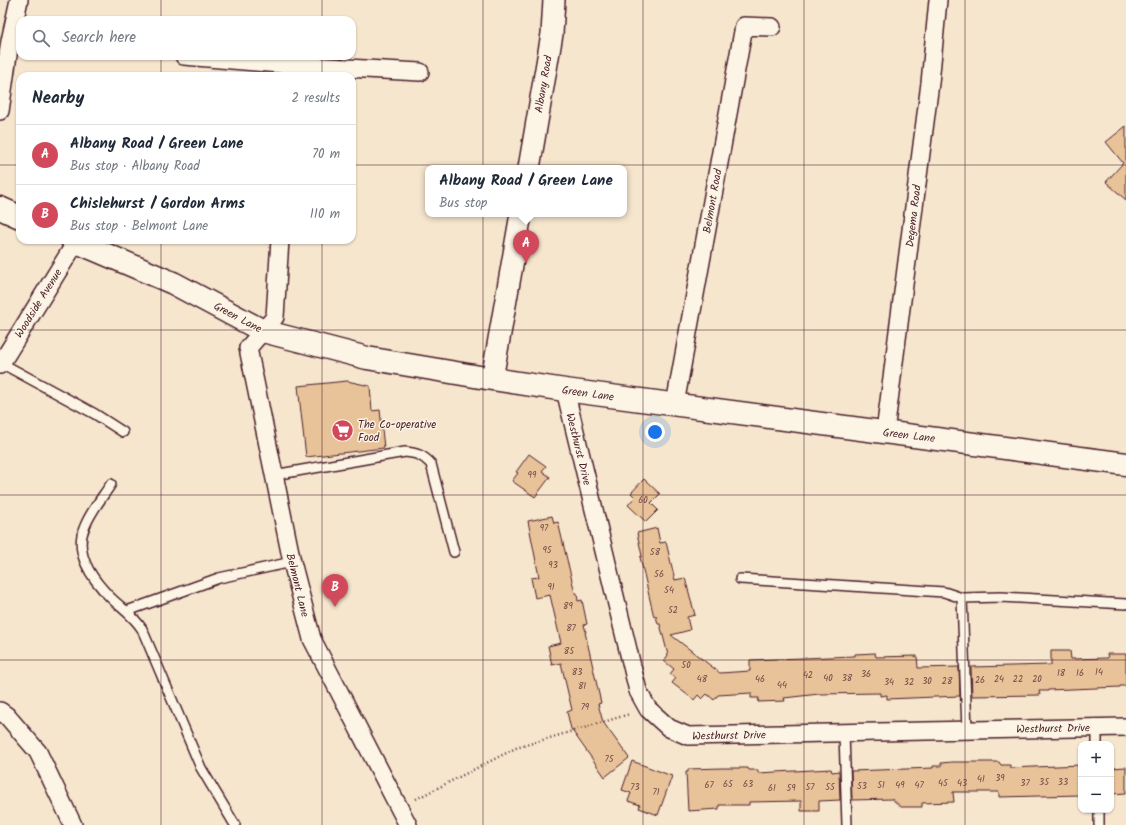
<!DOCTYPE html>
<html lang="en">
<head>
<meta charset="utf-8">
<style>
  body { margin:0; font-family:Kalam,sans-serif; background:#f6f6f7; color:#1f2937 }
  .controls { position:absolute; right:12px; bottom:12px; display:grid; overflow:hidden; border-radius:8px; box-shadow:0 1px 3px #0004 }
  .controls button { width:36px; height:36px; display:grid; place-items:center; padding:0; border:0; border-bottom:1px solid #e0e1e3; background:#fff; color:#1f2937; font:20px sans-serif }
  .you { position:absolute; left:655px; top:432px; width:14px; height:14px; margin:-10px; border:3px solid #fff; border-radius:50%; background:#1a73e8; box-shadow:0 0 0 6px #1a73e833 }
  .badge { display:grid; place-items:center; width:26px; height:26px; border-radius:50%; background:#d1495b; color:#fff; font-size:13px; font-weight:700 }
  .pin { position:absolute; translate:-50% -33px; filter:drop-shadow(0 1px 2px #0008) }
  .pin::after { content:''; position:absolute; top:21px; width:14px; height:12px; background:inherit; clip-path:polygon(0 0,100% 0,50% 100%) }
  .popup { position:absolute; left:425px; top:165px; width:202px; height:52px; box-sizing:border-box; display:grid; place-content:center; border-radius:8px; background:#fff; filter:drop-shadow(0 1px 3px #0005); font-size:13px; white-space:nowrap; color:#747a83 }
  .popup b { font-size:15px; color:#1f2937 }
  .popup::after { content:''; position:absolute; left:50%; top:100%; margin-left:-8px; border:8px solid transparent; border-top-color:#fff }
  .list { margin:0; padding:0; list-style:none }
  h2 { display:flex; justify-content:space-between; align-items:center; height:52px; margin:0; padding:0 16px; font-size:17px }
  h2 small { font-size:13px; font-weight:400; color:#747a83 }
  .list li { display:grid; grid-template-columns:26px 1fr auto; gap:12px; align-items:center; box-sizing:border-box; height:60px; padding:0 16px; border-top:1px solid #e0e1e3 }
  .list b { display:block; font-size:15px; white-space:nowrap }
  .list p { margin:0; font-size:13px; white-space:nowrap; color:#747a83 }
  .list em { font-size:13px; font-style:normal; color:#747a83 }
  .icon { flex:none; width:22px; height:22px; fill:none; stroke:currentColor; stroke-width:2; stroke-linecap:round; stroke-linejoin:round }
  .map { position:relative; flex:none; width:1126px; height:825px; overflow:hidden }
  .search { position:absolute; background:#fff; box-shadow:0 1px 3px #0004; left:16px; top:16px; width:340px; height:44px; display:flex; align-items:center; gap:10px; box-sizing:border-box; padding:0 14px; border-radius:12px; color:#747a83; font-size:15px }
  .panel { position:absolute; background:#fff; box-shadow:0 1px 3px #0004; left:16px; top:72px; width:340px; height:172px; border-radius:12px }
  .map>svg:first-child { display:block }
</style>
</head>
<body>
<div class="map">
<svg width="1126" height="825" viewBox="0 0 1126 825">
  <rect width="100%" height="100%" fill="#f6e6ce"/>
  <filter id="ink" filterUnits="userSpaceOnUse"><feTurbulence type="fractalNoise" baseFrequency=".025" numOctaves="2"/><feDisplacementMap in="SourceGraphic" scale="8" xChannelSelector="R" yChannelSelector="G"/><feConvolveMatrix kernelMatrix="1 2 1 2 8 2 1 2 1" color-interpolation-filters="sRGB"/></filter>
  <g filter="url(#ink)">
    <!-- building -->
    <path fill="#e8c298" stroke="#4a1f2b" d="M1126,126v74l-20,-18 17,-19 -17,-21z
      M347,381l23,5 2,25 8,-1 4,38 -78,9 -8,-71z
      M529,454l17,12 -4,5 8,6 -15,20 -23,-16 6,-8 -2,-1z
      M644,479l16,15 -9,9 7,7 -12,12 -18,-17 7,-8 -4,-4z
      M552,516l2,7 4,-1 17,71h2l1,8 4,-1 5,24 -3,1 2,7h-1l16,71 -3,1 5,18 26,36 -24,19 -34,-48 -4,-17 5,-2 -11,-47 -9,2 -4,-19 13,-3 -11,-48 -15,3 -4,-20 8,-1 -11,-56z
      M657,528l3,15 6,-1 9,38 10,-2 10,37 -8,2 3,13 -19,5 49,38 30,-2v-11l105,-4v-2l20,-1 1,4 41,-1 1,12 41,-1 1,29 -73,3v-4l-7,1v-3l-61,1 -35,4 1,3 -27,1 1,-4h-8v-5l-33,2 -4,5 -7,-6 -5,5 -4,-4 -4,5 -22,-17 4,-5 -6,-4 4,-5 -10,-8 4,-6 -8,-31h-2l-2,-8 -2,1 -14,-60 2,-1 -5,-23z
      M1051,651h19l1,8 37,-1 -1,-4h19v32h-6v1l-72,3v1h-9l1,4 -68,1 -1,-29 80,-2z
      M632,761l40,15 -14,39 -19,-7 1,-3 -12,-4 3,-8 -9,-3z
      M952,762h47l2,3h9v3l71,-3v30l-82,2v-5h-46l1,10 -32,1v4h-21l-9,-8 -40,1 -1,-29 82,-3v-2h8v-3z
      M1126,767v26l-15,1v-26z
      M723,768h25l1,2h9v3l73,-4 1,3 7,-1 1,29 -21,1v10h-18v-10l-52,1v3h-30v4l-31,2 -2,-39h2v-3z"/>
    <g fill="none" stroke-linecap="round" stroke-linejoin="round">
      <defs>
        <path id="service" d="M1,363l94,51 28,18
          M274,475l131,-23c11,1 18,3 26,12l23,88
          M111,484c-9,14 -20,27 -26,42 -12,26 7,53 25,71 11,11 23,18 32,32l59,139 34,57
          M740,579l204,13 18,6
          M127,611l92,-33 73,-16
          M1097,727v17
          M967,730l-5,-132 39,-1 125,7
          M844,733l3,92
          M1099,810v15"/>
        <path id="minor" d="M184,56l108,9 128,7
          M0,111l10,-70 9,-41
          M280,240l-5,77 -27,31 44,214 20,77 96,186
          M0,365l76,-123
          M565,390l73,301 10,18 21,19 19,8 438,-9
          M675,404l69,-378 28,1
          M885,432l45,-349 8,-83
          M0,711l7,5 31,36 35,73"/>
        <path id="tertiary" d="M529,168l23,-134 2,-34
          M492,379l29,-165"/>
        <path id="secondary" d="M0,208l20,9
          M72,240l101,43 90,48 104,27 125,21 73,11 561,74"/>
      </defs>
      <!-- service casing -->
      <use href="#service" stroke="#4a1f2b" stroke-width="12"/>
      <!-- minor casing -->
      <use href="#minor" stroke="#4a1f2b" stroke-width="20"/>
      <!-- tertiary casing -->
      <use href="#tertiary" stroke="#4a1f2b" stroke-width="24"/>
      <!-- secondary casing -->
      <use href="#secondary" stroke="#4a1f2b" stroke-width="25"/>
      <!-- path -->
      <path stroke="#4a1f2b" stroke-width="2.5" stroke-dasharray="1 3" stroke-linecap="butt" d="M416,799l100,-51 114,-34"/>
      <!-- service -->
      <use href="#service" stroke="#fcf5e5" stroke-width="9"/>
      <!-- minor -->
      <use href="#minor" stroke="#fcf5e5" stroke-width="17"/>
      <!-- tertiary -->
      <use href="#tertiary" stroke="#fcf5e5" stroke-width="21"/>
      <!-- secondary -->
      <use href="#secondary" stroke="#fcf5e5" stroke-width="22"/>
    </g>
  </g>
  <!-- grid -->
  <path fill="none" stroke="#4a1f2b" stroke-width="1" stroke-opacity="0.55" d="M161,0v20M322,0v20M483,0v825M643,0v825M804,0v825M965,0v825M161,56v20M322,56v20M0,165h20M352,165h774M161,240v585M322,240v585M0,330h1126M0,495h1126M0,660h1126"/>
  <!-- icons -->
  <defs>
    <symbol id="supermarket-disc" viewBox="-11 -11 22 22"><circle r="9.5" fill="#d1495b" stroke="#fcf5e5"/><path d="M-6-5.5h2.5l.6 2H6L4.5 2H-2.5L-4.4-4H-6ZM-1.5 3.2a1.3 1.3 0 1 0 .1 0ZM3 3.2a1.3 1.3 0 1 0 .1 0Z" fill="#fff"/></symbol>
  </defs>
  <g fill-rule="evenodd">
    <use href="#supermarket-disc" x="330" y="418" width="25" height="25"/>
  </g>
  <g text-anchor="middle" stroke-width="3" stroke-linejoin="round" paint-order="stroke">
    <!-- number labels -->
    <g font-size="9" fill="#724846">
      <text x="532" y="478">99</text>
      <text x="643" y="503">60</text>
      <text x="544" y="531">97</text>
      <text x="547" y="553">95</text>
      <text x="655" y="555">58</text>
      <text x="553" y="568">93</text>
      <text x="659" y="577">56</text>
      <text x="551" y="590">91</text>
      <text x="669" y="593">54</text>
      <text x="568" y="609">89</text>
      <text x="673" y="613">52</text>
      <text x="571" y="631">87</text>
      <text x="569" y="654">85</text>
      <text x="686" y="668">50</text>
      <text x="577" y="675">83</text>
      <text x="1099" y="675">14</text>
      <text x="1061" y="676">18</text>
      <text x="1080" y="676">16</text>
      <text x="866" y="677">36</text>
      <text x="808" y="678">42</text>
      <text x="828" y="681">40</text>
      <text x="847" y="681">38</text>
      <text x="702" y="682">48</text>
      <text x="760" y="682">46</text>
      <text x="999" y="682">24</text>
      <text x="1018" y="682">22</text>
      <text x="1037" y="682">20</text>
      <text x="980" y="683">26</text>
      <text x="927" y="684">30</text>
      <text x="947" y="684">28</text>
      <text x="889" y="685">34</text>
      <text x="909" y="685">32</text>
      <text x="782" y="688">44</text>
      <text x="582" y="689">81</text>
      <text x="585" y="710">79</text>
      <text x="609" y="762">75</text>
      <text x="1000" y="781">39</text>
      <text x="981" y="782">41</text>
      <text x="1044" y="785">35</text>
      <text x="1063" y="785">33</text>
      <text x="943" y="786">45</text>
      <text x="962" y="786">43</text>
      <text x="1025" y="786">37</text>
      <text x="728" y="787">65</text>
      <text x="748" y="787">63</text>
      <text x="709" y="788">67</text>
      <text x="881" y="788">51</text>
      <text x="900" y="788">49</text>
      <text x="919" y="788">47</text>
      <text x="862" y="789">53</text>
      <text x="635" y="790">73</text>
      <text x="810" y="790">57</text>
      <text x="830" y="790">55</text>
      <text x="772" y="791">61</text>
      <text x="791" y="791">59</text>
      <text x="656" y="795">71</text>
    </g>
    <!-- street labels -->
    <g font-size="11" fill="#4a1f2b" stroke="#fcf5e5">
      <text transform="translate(543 84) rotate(-80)" y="4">Albany Road</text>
      <text transform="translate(712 201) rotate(-80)" y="4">Belmont Road</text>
      <text transform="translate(913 216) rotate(-83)" y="4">Degema Road</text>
      <text transform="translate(38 303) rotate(-58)" y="4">Woodside Avenue</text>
      <text transform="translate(238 317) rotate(28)" y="4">Green Lane</text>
      <text transform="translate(588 393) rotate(8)" y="4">Green Lane</text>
      <text transform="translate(909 435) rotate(7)" y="4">Green Lane</text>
      <text transform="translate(579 449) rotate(76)" y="4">Westhurst Drive</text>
      <text transform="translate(298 585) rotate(76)" y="4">Belmont Lane</text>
      <text transform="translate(1053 728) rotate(-1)" y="4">Westhurst Drive</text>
      <text transform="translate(729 735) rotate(-1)" y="4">Westhurst Drive</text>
    </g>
    <!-- poi labels -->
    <g font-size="11" fill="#4a1f2b" stroke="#fcf5e5" text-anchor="start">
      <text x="358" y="428">The Co-operative<tspan x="358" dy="13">Food</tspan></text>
    </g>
  </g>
</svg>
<div class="controls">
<button>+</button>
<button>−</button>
</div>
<div class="you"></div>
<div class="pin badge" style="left:526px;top:263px">A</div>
<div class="popup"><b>Albany Road / Green Lane</b>Bus stop</div>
<div class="pin badge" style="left:335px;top:607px">B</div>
<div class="search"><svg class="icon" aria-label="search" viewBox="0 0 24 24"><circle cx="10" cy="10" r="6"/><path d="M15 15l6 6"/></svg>Search here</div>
<section class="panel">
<h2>Nearby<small>2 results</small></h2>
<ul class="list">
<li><span class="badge">A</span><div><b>Albany Road / Green Lane</b><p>Bus stop · Albany Road</p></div><em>70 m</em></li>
<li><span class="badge">B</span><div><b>Chislehurst / Gordon Arms</b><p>Bus stop · Belmont Lane</p></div><em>110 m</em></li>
</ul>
</section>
</div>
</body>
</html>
